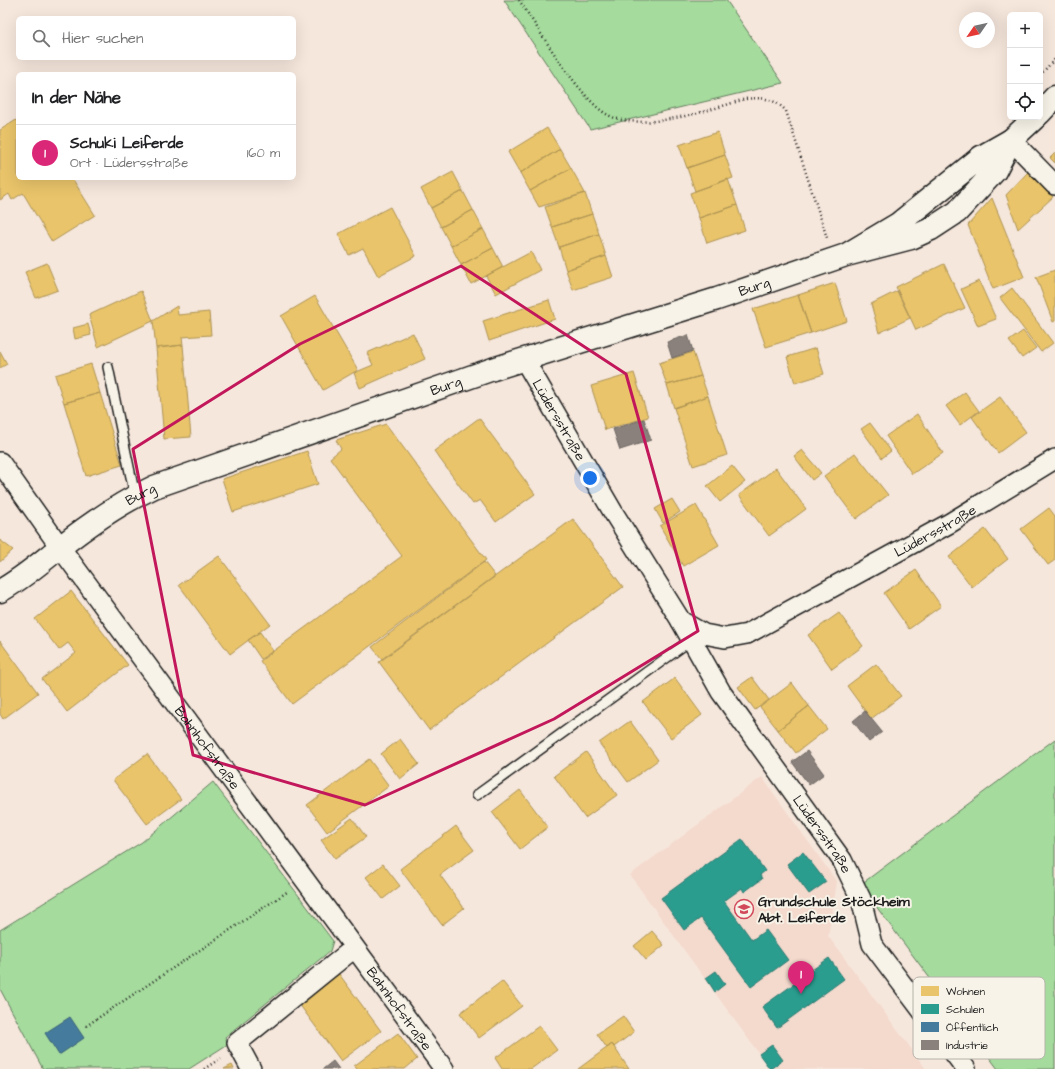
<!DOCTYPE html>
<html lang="de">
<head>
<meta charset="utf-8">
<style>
  body { margin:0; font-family:"Architects Daughter",sans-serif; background:#f2f2f2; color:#202124 }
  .controls { position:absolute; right:12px; top:12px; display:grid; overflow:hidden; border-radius:6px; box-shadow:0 4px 16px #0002 }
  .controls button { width:36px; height:36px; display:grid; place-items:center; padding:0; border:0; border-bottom:1px solid #e0e0e0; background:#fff; color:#202124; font:20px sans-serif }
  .compass { position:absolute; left:959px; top:12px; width:36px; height:36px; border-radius:50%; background:#fff; box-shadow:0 4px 16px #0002; rotate:236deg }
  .you { position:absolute; left:590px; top:478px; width:14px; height:14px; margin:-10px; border:3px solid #fff; border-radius:50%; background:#1a73e8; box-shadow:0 0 0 6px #1a73e833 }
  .badge { display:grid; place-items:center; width:26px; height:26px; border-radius:50%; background:#db2777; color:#fff; font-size:13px; font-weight:700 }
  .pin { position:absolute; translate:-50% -33px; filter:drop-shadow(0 1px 2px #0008) }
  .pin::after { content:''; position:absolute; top:21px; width:14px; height:12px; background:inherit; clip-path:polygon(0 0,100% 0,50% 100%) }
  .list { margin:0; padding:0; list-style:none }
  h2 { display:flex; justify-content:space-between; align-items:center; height:52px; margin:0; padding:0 16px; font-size:17px }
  h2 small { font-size:13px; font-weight:400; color:#757577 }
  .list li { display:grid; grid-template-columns:26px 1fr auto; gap:12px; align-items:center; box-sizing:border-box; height:56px; padding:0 16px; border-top:1px solid #e0e0e0 }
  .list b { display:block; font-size:15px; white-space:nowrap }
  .list p { margin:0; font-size:13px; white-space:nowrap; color:#757577 }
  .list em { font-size:13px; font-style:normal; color:#757577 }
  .icon { flex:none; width:22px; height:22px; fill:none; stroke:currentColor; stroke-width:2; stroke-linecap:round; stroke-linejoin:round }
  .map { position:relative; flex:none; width:1055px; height:1069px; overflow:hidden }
  .search { position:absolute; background:#fff; box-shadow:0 4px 16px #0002; left:16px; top:16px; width:280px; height:44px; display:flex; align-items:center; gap:10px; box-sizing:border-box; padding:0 14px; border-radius:6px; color:#757577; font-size:15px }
  .panel { position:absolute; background:#fff; box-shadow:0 4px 16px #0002; left:16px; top:72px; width:280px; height:108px; border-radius:6px }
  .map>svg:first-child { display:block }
</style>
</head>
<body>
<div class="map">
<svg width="1055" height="1069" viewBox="0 0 1055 1069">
  <rect width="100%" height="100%" fill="#f6e7dc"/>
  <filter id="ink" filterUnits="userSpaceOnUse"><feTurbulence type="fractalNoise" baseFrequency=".025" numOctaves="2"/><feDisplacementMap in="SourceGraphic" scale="8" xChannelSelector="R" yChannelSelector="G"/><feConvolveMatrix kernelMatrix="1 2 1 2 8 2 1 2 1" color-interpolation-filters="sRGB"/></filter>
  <g filter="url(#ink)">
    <!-- built -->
    <path fill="#f4d9cd" d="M762,777l75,105 -9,54 98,133h-156l-140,-194z"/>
    <!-- green -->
    <path fill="#a5db9d" stroke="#607c5c" d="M504,0h222l57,83 -193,46z
      M1055,739v330h-57l-138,-184z
      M213,782l120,159 -3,10 -105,86 3,7 -39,25h-146l-43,-80v-59l142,-88z"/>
    <!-- homes -->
    <path fill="#e9c46a" stroke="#ac9253" d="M18,119v59h54l23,37 -43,27 -29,-49 -11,7 -3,-6 -9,6v-70z
      M547,128l13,21 -40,24 -12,-21z
      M718,132l7,23 -38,13 -8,-23z
      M560,149l11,19 -41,23 -10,-18z
      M1055,153v10l-5,-5z
      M725,155l8,23 -38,13 -8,-23z
      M571,168l14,25 -46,14 -9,-16z
      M1029,171l24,26 -35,32 -12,-34z
      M453,172l10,19 -32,17 -10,-19z
      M728,179l9,26 -38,13 -9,-25z
      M463,191l10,19 -32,17 -10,-19z
      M585,193l7,21 -40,13 -7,-20z
      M992,198l32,79 -31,12 -25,-64z
      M737,205l8,25 -38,13 -8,-25z
      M390,207l26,49 -38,20 -15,-28 -14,7 -11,-21z
      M473,210l10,19 -32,17 -10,-19z
      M592,214l7,20 -40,13 -7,-20z
      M483,229l10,19 -32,17 -10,-19z
      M599,234l7,22 -40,14 -7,-23z
      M493,248l10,19 -32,17 -10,-19z
      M531,252l9,18 -44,24 -10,-18z
      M606,256l7,21 -40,13 -7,-20z
      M47,263l11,27 -22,8 -11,-26z
      M944,264l21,44 -49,22 -20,-43z
      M1055,270v51l-2,1 -17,-45z
      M979,281l17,38 -18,7 -17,-37z
      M835,283l12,38 -36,12 -13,-38z
      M1012,288l41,55 -12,9 -41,-54z
      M141,291l12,30 -55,26 -9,-32z
      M897,291l13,27 -31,15 -8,-29z
      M798,295l13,38 -45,14 -13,-38z
      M315,296l43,74 -35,20 -42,-74z
      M549,300l6,19 -66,22 -6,-20z
      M177,306l1,9 31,-3 2,23 -29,2 1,8 -27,3 -3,-27z
      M88,324l3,11 -16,4 -2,-11z
      M1023,331l13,17 -14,10 -13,-17z
      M413,333l12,26 -65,29 -6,-15 19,-8 -6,-12z
      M183,345l8,92 -27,2 -8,-91z
      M816,348l8,26 -29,9 -8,-26z
      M0,351l7,13 -7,4z
      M693,352l8,24 -34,9 -8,-22z
      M91,364l9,29 -36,10 -9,-28z
      M634,373l14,44 -43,13 -14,-44z
      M701,376l7,20 -34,12 -7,-23z
      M965,392l14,19 -19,14 -14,-19z
      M100,393l22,72 -36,11 -22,-73z
      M708,396l19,59 -34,11 -19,-58z
      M1000,397l26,35 -28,21 -26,-36z
      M917,414l26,39 -31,21 -26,-38z
      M479,418l56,76 -39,28 -16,-22 -7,4 -39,-53z
      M870,423l21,28 -9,7 -21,-29z
      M386,424l100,136 -194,144 -32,-43 142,-105 -72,-98 11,-9 -5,-9z
      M802,450l19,23 -9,7 -18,-24z
      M307,451l11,33 -85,28 -11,-33z
      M855,453l33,42 -32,24 -32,-43z
      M732,466l13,16 -25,20 -13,-16z
      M776,468l30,41 -37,27 -30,-41z
      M672,499l8,13 -17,11 -8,-14z
      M696,505l23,40 -36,21 -23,-40z
      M1049,508l6,8v44l-7,5 -27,-36z
      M573,519l50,68 -194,143 -50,-68z
      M985,529l23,30 -36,28 -23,-30z
      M0,540l13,10 -13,12z
      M219,556l51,68 -40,30 -51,-69z
      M484,562l11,14 -113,83 -10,-12z
      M916,570l25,36 -32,23 -25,-36z
      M71,591l57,74 -61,47 -25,-33 34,-26 -8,-10 -9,7 -24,-31z
      M839,613l24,33 -31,23 -24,-34z
      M260,632l13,19 -12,8 -13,-19z
      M0,641l38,52 -35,26 -3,-5z
      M876,664l25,32 -30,23 -24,-33z
      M752,677l17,23 -14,10 -17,-23z
      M675,678l27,37 -31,23 -28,-36z
      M792,683l17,23 -31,24 -18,-23z
      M809,706l18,23 -31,24 -18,-23z
      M630,721l28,39 -30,22 -29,-39z
      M400,739l19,25 -19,15 -19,-25z
      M586,752l31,43 -32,23 -31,-42z
      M147,754l34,45 -34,25 -34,-44z
      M369,759l20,27 -62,46 -20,-27z
      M520,790l28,37 -28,22 -28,-37z
      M352,818l14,19 -31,22 -14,-19z
      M456,826l18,24 -34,25 24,33 -22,17 -42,-56z
      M383,864l17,22 -17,13 -17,-22z
      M652,931l12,14 -18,15 -12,-14z
      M339,974l42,57 -40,30 -42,-57z
      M502,981l20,25 -43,32 -19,-25z
      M623,1016l11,16 -20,15 -2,-3 -5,4 -10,-14z
      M539,1026l18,24 -26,19h-29l-7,-11z
      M398,1033l19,26 -12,10h-48l-3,-3z
      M612,1044l17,25h-51z
      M232,1065l2,4h-10z"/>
    <!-- schools -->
    <path fill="#2a9d8f" stroke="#26766c" d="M742,839l23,32 -5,4 2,4 -18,13 -2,-4 -18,13 28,39 14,-10 22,30 -37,27 -50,-69 -17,12 -23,-32z
      M803,852l23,30 -17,12 -22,-30z
      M829,958l15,21 -67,49 -15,-21 36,-26 -4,-5 15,-11 3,5z
      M716,971l9,13 -10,8 -9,-14z
      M772,1045l11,15 -13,9 -11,-15z"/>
    <!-- public -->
    <path fill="#457b9d" stroke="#395e76" d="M70,1017l14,21 -25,17 -14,-22z"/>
    <!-- industry -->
    <path fill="#8a817c" stroke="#69635f" d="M688,335l5,16 -21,7 -5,-16z
      M644,419l7,21 -31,10 -7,-21z
      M865,711l17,21 -13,10 -16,-21z
      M807,751l17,23 -15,11 -17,-23z
      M333,1061l6,8h-16z"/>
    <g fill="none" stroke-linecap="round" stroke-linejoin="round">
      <defs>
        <path id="lane" d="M108,367l27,129
          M477,795l214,-155"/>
        <g id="street">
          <path d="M1011,140l44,45"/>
          <path id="s1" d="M525,361l88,151 68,109 23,13 21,4 22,-4 203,-111 105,-64"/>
          <path id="s2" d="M0,462l60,85 384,522"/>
          <path id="s3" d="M681,621l40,71 121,168 19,39 11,45 94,125"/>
          <path d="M251,1069l-14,-26 116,-94"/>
        </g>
        <g id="secondary">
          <path d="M1040,113l15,-16"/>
          <path d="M1011,140l25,-23"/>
          <path id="s4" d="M0,591c22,-12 40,-28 59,-43 29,-23 61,-45 95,-61l339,-118 224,-70 129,-44 65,-17 20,-9 26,-17 38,-41 16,-31 -30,17 -83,67 -52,31"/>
        </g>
      </defs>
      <!-- lane casing -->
      <use href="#lane" stroke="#1c1c1c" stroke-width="12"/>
      <!-- street casing -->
      <use href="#street" stroke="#1c1c1c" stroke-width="22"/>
      <!-- secondary casing -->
      <use href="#secondary" stroke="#1c1c1c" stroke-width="25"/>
      <!-- path -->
      <path stroke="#1c1c1c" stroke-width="2.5" stroke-dasharray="1 3" stroke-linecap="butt" d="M519,0c19,28 62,101 89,115 34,18 102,-5 137,-16 17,-2 29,-1 41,12l41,127
        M1040,75l15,-16
        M86,1026l201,-134
        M204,1069l17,-11"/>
      <!-- lane -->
      <use href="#lane" stroke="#f7f3e8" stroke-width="9"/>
      <!-- street -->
      <use href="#street" stroke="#f7f3e8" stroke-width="19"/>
      <!-- secondary -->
      <use href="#secondary" stroke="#f7f3e8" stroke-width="22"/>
    </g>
  </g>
  <!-- marked area -->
  <path fill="none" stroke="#c2185b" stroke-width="3" stroke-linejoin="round" d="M461,266l165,108 72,257 -144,88 -189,86 -172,-50 -60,-306 167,-105z"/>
  <!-- icons -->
  <defs>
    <symbol id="school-ring" viewBox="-11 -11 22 22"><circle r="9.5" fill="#f7f3e8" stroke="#d1495b" stroke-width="1.5"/><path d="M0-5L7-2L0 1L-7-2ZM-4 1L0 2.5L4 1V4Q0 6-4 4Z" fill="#d1495b"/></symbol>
  </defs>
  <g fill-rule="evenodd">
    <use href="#school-ring" x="733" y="898" width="22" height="22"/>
  </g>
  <g text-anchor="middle" stroke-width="4" stroke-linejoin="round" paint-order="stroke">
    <!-- street labels -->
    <g font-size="14" fill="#1c1c1c" stroke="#f7f3e8">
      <text dy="5" stroke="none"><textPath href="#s4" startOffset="819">Burg</textPath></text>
      <text dy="5" stroke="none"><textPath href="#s4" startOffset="495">Burg</textPath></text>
      <text dy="5" stroke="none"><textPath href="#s1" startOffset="68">Lüdersstraße</textPath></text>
      <text dy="5" stroke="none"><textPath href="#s4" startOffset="171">Burg</textPath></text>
      <text dy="5" stroke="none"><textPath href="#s1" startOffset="588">Lüdersstraße</textPath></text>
      <text dy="5" stroke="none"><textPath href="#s2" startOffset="353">Bahnhofstraße</textPath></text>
      <text dy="5" stroke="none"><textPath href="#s3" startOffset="256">Lüdersstraße</textPath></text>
      <text dy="5" stroke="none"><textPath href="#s2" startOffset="677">Bahnhofstraße</textPath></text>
    </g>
    <!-- poi labels -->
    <g font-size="14" font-weight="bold" fill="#1c1c1c" stroke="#f7f3e8" text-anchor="start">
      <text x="758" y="906">Grundschule Stöckheim<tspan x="758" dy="16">Abt. Leiferde</tspan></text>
    </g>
  </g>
  <!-- legend -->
  <rect x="913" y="977" width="132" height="82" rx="6" fill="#f7f3e8" stroke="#b5b2ab" stroke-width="1"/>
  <rect x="921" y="986" width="18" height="10" fill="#e9c46a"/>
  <rect x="921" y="1004" width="18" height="10" fill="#2a9d8f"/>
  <rect x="921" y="1022" width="18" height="10" fill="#457b9d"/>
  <rect x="921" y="1040" width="18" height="10" fill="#8a817c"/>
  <g font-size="11" fill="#1c1c1c">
    <text x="946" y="995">Wohnen</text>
    <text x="946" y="1013">Schulen</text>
    <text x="946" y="1031">Öffentlich</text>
    <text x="946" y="1049">Industrie</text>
  </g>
</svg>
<div class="controls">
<button>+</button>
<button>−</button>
<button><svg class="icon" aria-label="locate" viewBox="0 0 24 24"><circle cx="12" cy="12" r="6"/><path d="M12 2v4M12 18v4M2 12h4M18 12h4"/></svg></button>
</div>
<svg class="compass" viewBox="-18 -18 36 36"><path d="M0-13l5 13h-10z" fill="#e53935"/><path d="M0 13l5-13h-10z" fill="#757577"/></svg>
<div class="you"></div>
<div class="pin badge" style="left:801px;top:994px">1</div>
<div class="search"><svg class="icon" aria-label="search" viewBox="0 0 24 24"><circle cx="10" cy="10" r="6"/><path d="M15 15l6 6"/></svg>Hier suchen</div>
<section class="panel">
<h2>In der Nähe<small></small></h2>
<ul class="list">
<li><span class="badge">1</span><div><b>Schuki Leiferde</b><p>Ort · Lüdersstraße</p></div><em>160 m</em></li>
</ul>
</section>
</div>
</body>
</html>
